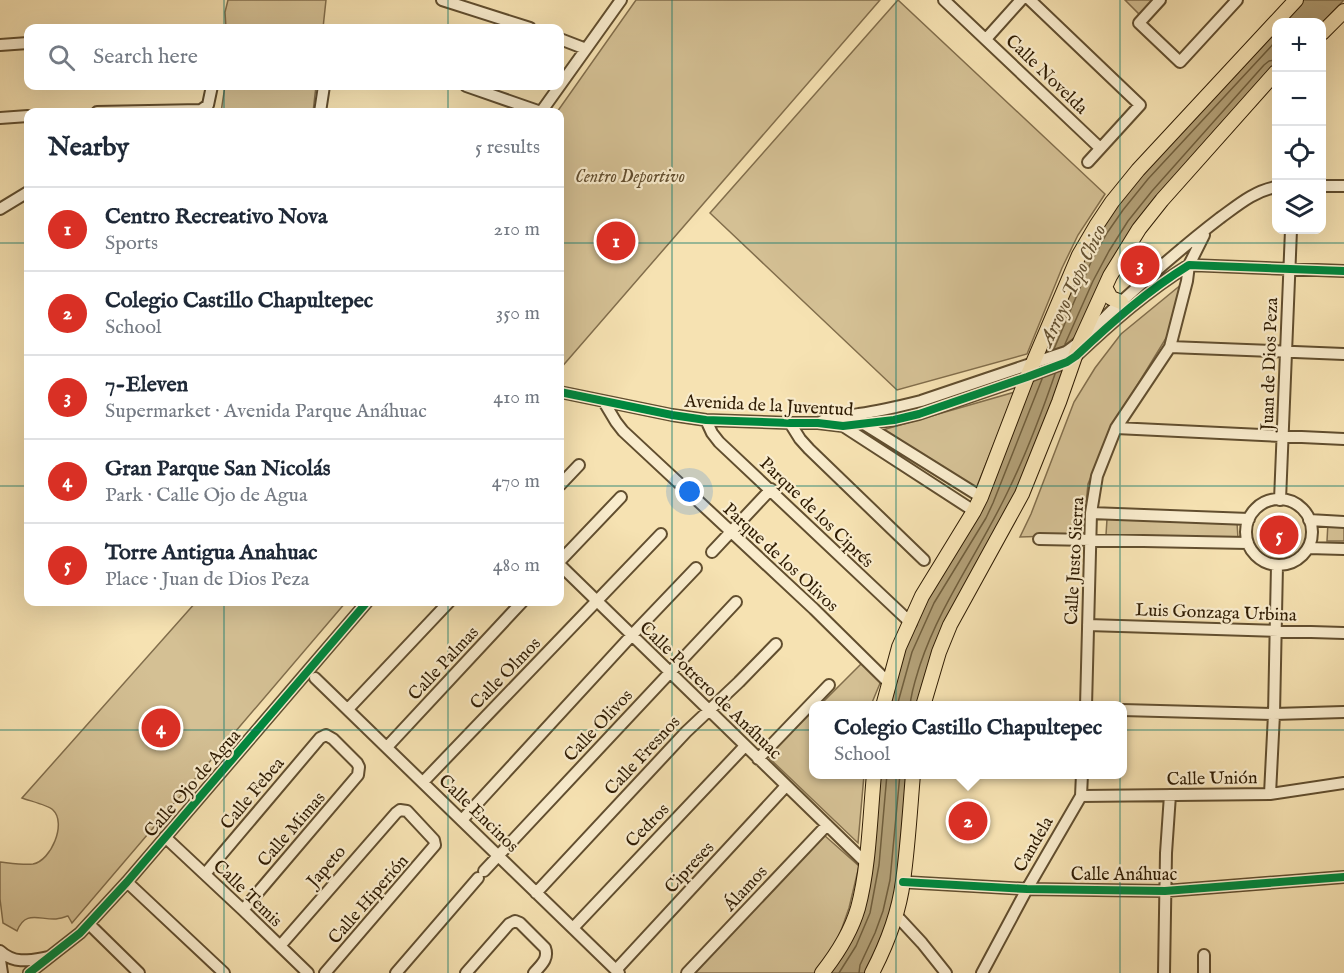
<!DOCTYPE html>
<html lang="en">
<head>
<meta charset="utf-8">
<style>
  body { margin:0; font-family:"IM FELL English",serif; background:#f6f6f7; color:#1f2937 }
  .controls { position:absolute; right:18px; top:18px; display:grid; overflow:hidden; border-radius:12px; box-shadow:0 6px 24px #0002 }
  .controls button { width:54px; height:54px; display:grid; place-items:center; padding:0; border:0; border-bottom:2px solid #e0e1e3; background:#fff; color:#1f2937; font:30px sans-serif }
  .you { position:absolute; left:690px; top:492px; width:21px; height:21px; margin:-15px; border:4px solid #fff; border-radius:50%; background:#1a73e8; box-shadow:0 0 0 9px #1a73e833 }
  .badge { display:grid; place-items:center; width:39px; height:39px; border-radius:50%; background:#d93025; color:#fff; font-size:20px; font-weight:700 }
  .pin { position:absolute; translate:-50% -50%; border:3px solid #fff; box-shadow:0 2px 6px #0006 }
  .popup { position:absolute; left:809px; top:701px; width:318px; height:78px; box-sizing:border-box; display:grid; place-content:center; border-radius:12px; background:#fff; filter:drop-shadow(0 2px 4px #0005); font-size:20px; white-space:nowrap; color:#747a83 }
  .popup b { font-size:22px; color:#1f2937 }
  .popup::after { content:''; position:absolute; left:50%; top:100%; margin-left:-12px; border:12px solid transparent; border-top-color:#fff }
  .list { margin:0; padding:0; list-style:none }
  h2 { display:flex; justify-content:space-between; align-items:center; height:78px; margin:0; padding:0 24px; font-size:26px }
  h2 small { font-size:20px; font-weight:400; color:#747a83 }
  .list li { display:grid; grid-template-columns:39px 1fr auto; gap:18px; align-items:center; box-sizing:border-box; height:84px; padding:0 24px; border-top:2px solid #e0e1e3 }
  .list b { display:block; font-size:22px; white-space:nowrap }
  .list p { margin:0; font-size:20px; white-space:nowrap; color:#747a83 }
  .list em { font-size:20px; font-style:normal; color:#747a83 }
  .icon { flex:none; width:33px; height:33px; fill:none; stroke:currentColor; stroke-width:2; stroke-linecap:round; stroke-linejoin:round }
  .map { position:relative; flex:none; width:1344px; height:973px; overflow:hidden }
  .search { position:absolute; background:#fff; box-shadow:0 6px 24px #0002; left:24px; top:24px; width:540px; height:66px; display:flex; align-items:center; gap:15px; box-sizing:border-box; padding:0 21px; border-radius:12px; color:#747a83; font-size:22px }
  .panel { position:absolute; background:#fff; box-shadow:0 6px 24px #0002; left:24px; top:108px; width:540px; height:498px; border-radius:12px }
  .map>svg:first-child { display:block }
</style>
</head>
<body>
<div class="map">
<svg width="1344" height="973" viewBox="0 0 1344 973">
  <rect width="100%" height="100%" fill="#f6e2b2"/>
  <filter id="stains"><feTurbulence type="fractalNoise" baseFrequency=".00333" numOctaves="4"/><feColorMatrix values="0 0 0 0 .2 0 0 0 0 .09 0 0 0 0 .02 0 0 0 .5 -.17"/></filter>
  <radialGradient id="worn" r=".72"><stop offset=".6" stop-color="#630" stop-opacity="0"/><stop offset="1" stop-color="#630" stop-opacity=".3"/></radialGradient>
  <!-- green -->
  <path fill="#d4c094" stroke="#826e4c" stroke-width="1.5" d="M228,0h98l-3,28h-97l-1,-16z
    M636,0h244l-320,369v-257h-3z
    M898,0l207,194 -27,41 -16,33 -35,86 -130,36 -187,-177z
    M1125,0h30l-13,17z
    M225,86h91l-3,26h-92z
    M1182,284l-11,46 -60,98 -23,56 -5,51 -63,2 11,-23 43,-112 21,-34 26,-34z
    M1015,392l-40,99 -96,-60z
    M1261 536a19 19 0 1 1 38 0a19 19 0 1 1-38 0Z
    M1107,519l130,3 1,17 -132,-4z
    M1328,522h16v19h-17z
    M196,602h150l-274,321 -4,-7c-4,1 -9,3 -14,3 -17,0 -29,-8 -37,12l-14,-8 -3,-24v-37c10,1 23,3 33,2 18,-3 34,-41 20,-54 -5,-5 -23,-9 -31,-12z
    M862,663l19,18 -10,24 -52,1z
    M813,711l1,63 50,1 -6,68 -91,-87z
    M824,835l35,31 -10,42 -12,34 -23,31h-120z"/>
  <!-- water -->
  <path fill="#b29f76" stroke="#7e6b48" stroke-width="1.5" d="M1296,0h48l-22,23 -46,-1v49l-155,187 -62,146 -93,190 -43,111 -40,1 10,-40 81,-155 122,-285z
    M874,775h40l-11,107 -31,91h-50l30,-50z"/>
  <g fill="none" stroke-linecap="round" stroke-linejoin="round">
    <!-- shore -->
    <path stroke="#705e3c" stroke-width="1.5" d="M1065,344l28,-63 16,-30 19,-30 24,-30 112,-126 5,-4 7,-1
      M1054,349l37,-87 16,-29 16,-23 25,-31 128,-138
      M897,706l15,-54 22,-49 52,-85 7,-15 49,-124
      M910,706c1,-14 6,-28 10,-41 21,-63 61,-116 89,-176 18,-37 33,-77 46,-115
      M839,973l17,-27 14,-33 9,-48 8,-91
      M859,973l1,-8 15,-32 8,-22 7,-31 10,-106"/>
    <defs>
      <path id="minor" d="M442,0l88,28
        M944,0l156,148
        M1030,0l110,105 -52,57
        M1160,0l-21,23 41,39 57,-62
        M560,39l26,10
        M986,39l35,-39
        M0,45l28,-2
        M466,86l75,26
        M97,112l104,-2 7,-5 4,-19
        M320,112l4,-26
        M541,112l80,-112
        M0,118l28,-2
        M1322,186h22
        M0,209l28,-17
        M1170,347l174,7
        M560,392l112,23 34,5 84,3h28l25,3 51,-6 25,-6 108,-37 40,-15 9,-6c35,-33 71,-65 113,-91l155,6
        M604,402l12,20 7,9 191,178 75,74
        M706,420l6,13 7,9 192,181
        M822,421c14,-4 23,-4 37,-7 21,-3 42,-8 62,-13l145,-49c21,-14 36,-33 55,-50 32,-29 65,-58 99,-84 18,-13 34,-27 56,-31
        M790,423l10,16 9,10 115,111
        M864,424l117,73
        M843,426l131,85
        M1116,428l228,11
        M560,485l19,-20
        M1246 532a33 33 0 1 1 66 0a33 33 0 1 1-66 0Z
        M1280,500l11,-270
        M1091,513l158,6
        M1309,520l35,2
        M1039,539l209,4
        M1308,548l36,1
        M712,552l59,-63
        M560,561l61,-64
        M560,565l306,298
        M1088,625l256,8
        M315,678l304,295
        M1086,706l5,-193 6,-37 19,-48 54,-81 17,-66 2,-16 15,-30
        M348,709l101,-107
        M1122,710l152,4 70,-2
        M387,747l135,-145
        M758,759l71,-74
        M423,782l238,-248
        M1270,794l4,-80 3,-149
        M1081,796l189,-2 74,-11
        M462,820l170,-185 64,-67
        M165,837l78,73 65,63
        M484,871l252,-269
        M205,874l115,-136 6,-3 7,4 24,24 2,4 -1,8 -115,135
        M127,882l97,91
        M903,882l124,7 138,2 179,-14
        M536,893l150,-161 53,-50 37,-38
        M896,915l26,28 24,30
        M89,924l50,49
        M573,928l172,-182
        M280,946l116,-133 4,-3 7,1 27,29 1,5 -110,128
        M0,951c15,14 31,9 49,6
        M1204,955v18
        M0,960l2,13
        M616,970l170,-184
        M29,973l51,-40 47,-51 240,-280
        M396,973l82,-95
        M466,973l43,-49 6,-3 5,2 25,25c4,11 -4,17 -11,25
        M687,973l140,-148
        M982,973l45,-84 54,-93 1,-22
        M1164,973l2,-120 4,-58"/>
      <path id="major" d="M1322,33l22,-22
        M1105,287l6,11 10,4
        M883,706l16,-59 23,-51 52,-85 7,-14 46,-120 35,-82 17,-40 17,-29 16,-24 26,-32 158,-170
        M923,706l16,-54 11,-27 72,-131 37,-92 21,-60 30,-66 29,-47 23,-29 114,-128
        M822,973c15,-19 29,-41 36,-65 11,-41 12,-91 16,-134
        M872,973c15,-29 27,-60 31,-92 5,-35 7,-71 10,-107"/>
    </defs>
    <!-- minor casing -->
    <use href="#minor" stroke="#614e2f" stroke-width="14"/>
    <!-- major casing -->
    <use href="#major" stroke="#2f1c03" stroke-width="16"/>
    <!-- minor -->
    <use href="#minor" stroke="#f9eccd" stroke-width="10"/>
    <!-- major -->
    <use href="#major" stroke="#f6e2b2" stroke-width="14"/>
    <defs>
      <path id="cycleway" d="M560,392l112,23 34,5 84,3h28l25,3 51,-6 25,-6 108,-37 40,-15 9,-6c35,-33 71,-65 113,-91l155,6
        M903,882l124,7 138,2 179,-14
        M29,973l51,-40 47,-51 240,-280"/>
    </defs>
    <!-- cycleway casing -->
    <use href="#cycleway" stroke="#f9eccd" stroke-width="11"/>
    <!-- cycleway -->
    <use href="#cycleway" stroke="#00873e" stroke-width="8"/>
  </g>
  <!-- grid -->
  <path fill="none" stroke="#0f766e" stroke-width="1.5" stroke-opacity="0.55" d="M224,0v28M448,0v28M672,0v973M896,0v973M1120,0v973M224,86v26M448,86v26M0,243h28M560,243h784M0,486h28M560,486h784M224,602v371M448,602v371M0,730h1344"/>
  <g text-anchor="middle" stroke-width="4.5" stroke-linejoin="round" paint-order="stroke">
    <!-- street labels -->
    <g font-size="18" fill="#2f1c03" stroke="#f9eccd">
      <text transform="translate(1047 74) rotate(44)" y="6">Calle Novelda</text>
      <text transform="translate(1269 364) rotate(-88)" y="6">Juan de Dios Peza</text>
      <text transform="translate(769 405) rotate(3)" y="6">Avenida de la Juventud</text>
      <text transform="translate(817 512) rotate(44)" y="6">Parque de los Ciprés</text>
      <text transform="translate(781 557) rotate(43)" y="6">Parque de los Olivos</text>
      <text transform="translate(1074 561) rotate(-87)" y="6">Calle Justo Sierra</text>
      <text transform="translate(1216 612) rotate(2)" y="6">Luis Gonzaga Urbina</text>
      <text transform="translate(443 663) rotate(-47)" y="6">Calle Palmas</text>
      <text transform="translate(505 673) rotate(-46)" y="6">Calle Olmos</text>
      <text transform="translate(711 690) rotate(44)" y="6">Calle Potrero de Anáhuac</text>
      <text transform="translate(598 725) rotate(-47)" y="6">Calle Olivos</text>
      <text transform="translate(642 755) rotate(-47)" y="6">Calle Fresnos</text>
      <text transform="translate(1212 778) rotate(-1)" y="6">Calle Unión</text>
      <text transform="translate(192 783) rotate(-49)" y="6">Calle Ojo de Agua</text>
      <text transform="translate(252 793) rotate(-50)" y="6">Calle Febea</text>
      <text transform="translate(479 813) rotate(44)" y="6">Calle Encinos</text>
      <text transform="translate(647 825) rotate(-46)" y="6">Cedros</text>
      <text transform="translate(291 829) rotate(-49)" y="6">Calle Mimas</text>
      <text transform="translate(1033 844) rotate(-60)" y="6">Candela</text>
      <text transform="translate(326 866) rotate(-49)" y="6">Japeto</text>
      <text transform="translate(689 867) rotate(-47)" y="6">Cipreses</text>
      <text x="1124" y="880">Calle Anáhuac</text>
      <text transform="translate(745 888) rotate(-47)" y="6">Álamos</text>
      <text transform="translate(248 893) rotate(44)" y="6">Calle Temis</text>
      <text transform="translate(368 899) rotate(-49)" y="6">Calle Hiperión</text>
    </g>
    <!-- park labels -->
    <g font-size="18" font-style="italic" fill="#614d2e" stroke="#f9eccd">
      <text x="630" y="182">Centro Deportivo</text>
    </g>
    <!-- water labels -->
    <g font-size="20" font-style="italic" fill="#635031" stroke="#f9eccd">
      <text transform="translate(1072 285) rotate(-65)" y="7">Arroyo Topo Chico</text>
    </g>
  </g>
  <rect width="100%" height="100%" filter="url(#stains)"/>
  <rect width="100%" height="100%" fill="url(#worn)"/>
</svg>
<div class="controls">
<button>+</button>
<button>−</button>
<button><svg class="icon" aria-label="locate" viewBox="0 0 24 24"><circle cx="12" cy="12" r="6"/><path d="M12 2v4M12 18v4M2 12h4M18 12h4"/></svg></button>
<button><svg class="icon" aria-label="layers" viewBox="0 0 24 24"><path d="M12 4l9 5-9 5-9-5zM3 14l9 5 9-5"/></svg></button>
</div>
<div class="you"></div>
<div class="pin badge" style="left:616px;top:241px">1</div>
<div class="pin badge" style="left:968px;top:821px">2</div>
<div class="popup"><b>Colegio Castillo Chapultepec</b>School</div>
<div class="pin badge" style="left:1140px;top:265px">3</div>
<div class="pin badge" style="left:161px;top:728px">4</div>
<div class="pin badge" style="left:1279px;top:535px">5</div>
<div class="search"><svg class="icon" aria-label="search" viewBox="0 0 24 24"><circle cx="10" cy="10" r="6"/><path d="M15 15l6 6"/></svg>Search here</div>
<section class="panel">
<h2>Nearby<small>5 results</small></h2>
<ul class="list">
<li><span class="badge">1</span><div><b>Centro Recreativo Nova</b><p>Sports</p></div><em>210 m</em></li>
<li><span class="badge">2</span><div><b>Colegio Castillo Chapultepec</b><p>School</p></div><em>350 m</em></li>
<li><span class="badge">3</span><div><b>7-Eleven</b><p>Supermarket · Avenida Parque Anáhuac</p></div><em>410 m</em></li>
<li><span class="badge">4</span><div><b>Gran Parque San Nicolás</b><p>Park · Calle Ojo de Agua</p></div><em>470 m</em></li>
<li><span class="badge">5</span><div><b>Torre Antigua Anahuac</b><p>Place · Juan de Dios Peza</p></div><em>480 m</em></li>
</ul>
</section>
</div>
</body>
</html>
